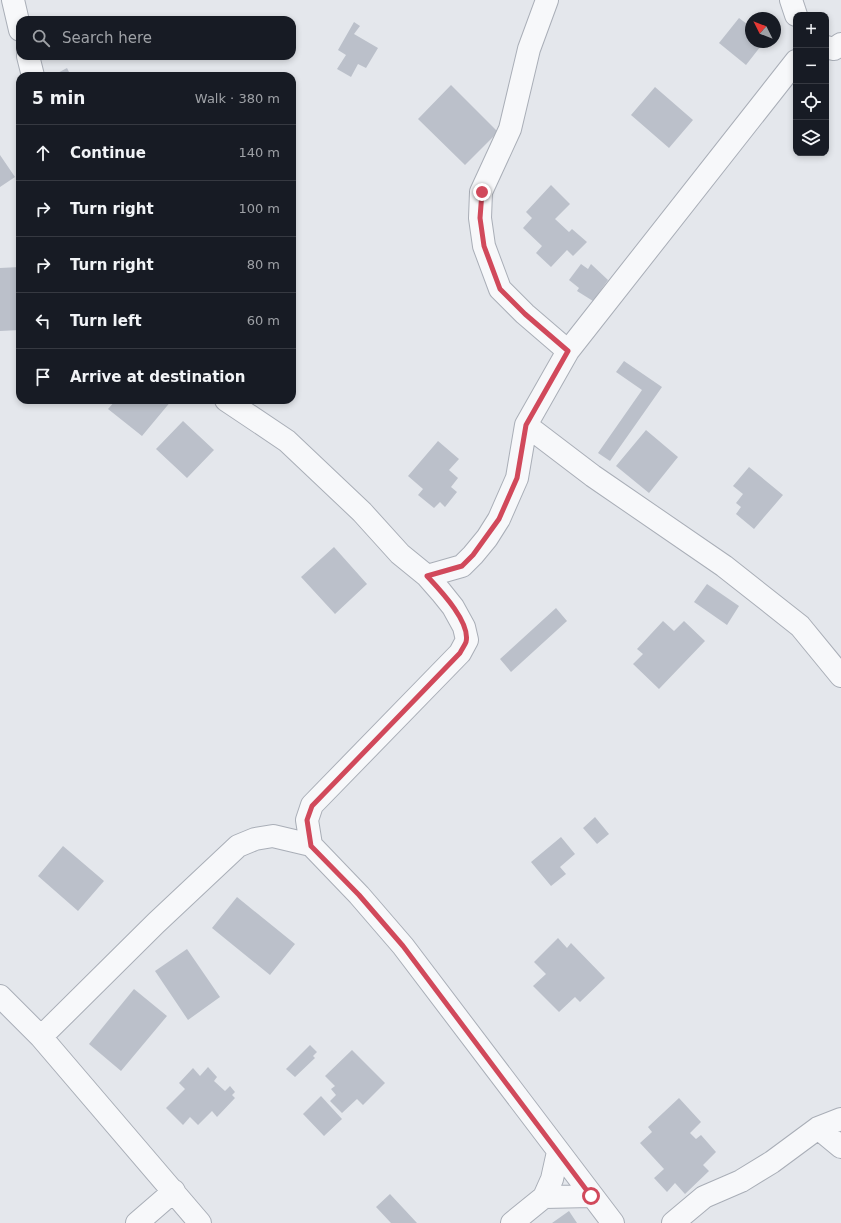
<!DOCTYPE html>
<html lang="en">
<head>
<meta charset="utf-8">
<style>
  body { margin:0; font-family:"DejaVu Sans",sans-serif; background:#20242c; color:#f1f3f6 }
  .controls { position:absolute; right:12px; top:12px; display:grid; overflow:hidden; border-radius:8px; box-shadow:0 2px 6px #0003 }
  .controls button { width:36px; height:36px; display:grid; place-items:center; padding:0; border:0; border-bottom:1px solid #363941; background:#171b24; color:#f1f3f6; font:20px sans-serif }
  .compass { position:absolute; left:745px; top:12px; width:36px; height:36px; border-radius:50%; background:#171b24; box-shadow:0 2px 6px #0003; rotate:312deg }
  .stop { position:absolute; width:12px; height:12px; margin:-9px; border:3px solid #d1495b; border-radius:50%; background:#fff }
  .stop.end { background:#d1495b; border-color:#fff; box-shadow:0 1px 4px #0008 }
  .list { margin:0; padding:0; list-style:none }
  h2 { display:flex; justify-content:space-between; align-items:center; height:52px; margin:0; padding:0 16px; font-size:17px }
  h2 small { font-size:13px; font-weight:400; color:#9ea1a6 }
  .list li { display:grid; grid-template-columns:26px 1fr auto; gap:12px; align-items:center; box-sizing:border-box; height:56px; padding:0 16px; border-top:1px solid #363941 }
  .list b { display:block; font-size:15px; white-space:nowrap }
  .list em { font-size:13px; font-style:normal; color:#9ea1a6 }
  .icon { flex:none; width:22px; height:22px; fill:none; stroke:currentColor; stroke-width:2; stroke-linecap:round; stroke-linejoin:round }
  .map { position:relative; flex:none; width:841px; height:1223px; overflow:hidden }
  .search { position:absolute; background:#171b24; box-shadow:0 2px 6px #0003; left:16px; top:16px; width:280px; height:44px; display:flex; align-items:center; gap:10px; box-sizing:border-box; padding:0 14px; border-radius:12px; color:#9ea1a6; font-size:15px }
  .panel { position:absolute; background:#171b24; box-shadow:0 2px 6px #0003; left:16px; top:72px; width:280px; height:332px; border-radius:12px }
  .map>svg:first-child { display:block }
</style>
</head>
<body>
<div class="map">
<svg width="841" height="1223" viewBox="0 0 841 1223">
  <rect width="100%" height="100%" fill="#e4e7ec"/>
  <!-- building -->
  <path fill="#bbc0ca" d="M739,18l12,9v15h13l-18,23 -27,-22z
    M354,22l6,4 -6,8 24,14 -12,20 -8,-4 -7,13 -14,-8 9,-14 -8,-5z
    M67,68l4,8h-19z
    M451,85l47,47 -33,33 -47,-46z
    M655,87l38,33 -24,28 -38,-33z
    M0,155l15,22 -15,10z
    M551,185l19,19 -15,15 14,13 3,-3 15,13 -14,14 -6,-6 -16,17 -15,-14 6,-7 -19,-18 9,-10 -6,-6z
    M581,264l7,5 3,-5 17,16 -15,21 -16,-10 2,-3 -10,-8z
    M20,267v63l-20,1v-63z
    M624,361l38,26 -52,74 -12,-8 44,-63 -26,-18z
    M116,400h56l-30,36 -34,-27z
    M183,421l31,29 -27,28 -31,-29z
    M646,430l32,27 -29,36 -33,-27z
    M438,441l21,18 -10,11 9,8 -7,9 6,5 -12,15 -5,-5 -6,6 -16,-13 5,-6 -15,-13z
    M749,467l34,28 -29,34 -18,-15 5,-7 -5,-4 7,-9 -10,-8z
    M334,547l33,37 -32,30 -34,-37z
    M707,584l32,22 -12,19 -33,-23z
    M556,608l11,13 -56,51 -11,-13z
    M663,621l11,10 10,-10 21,20 -46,48 -26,-25 10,-10 -6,-5z
    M595,817l14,17 -12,10 -14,-16z
    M561,837l14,17 -15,13 6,7 -15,12 -20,-24z
    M63,846l41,35 -26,30 -40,-35z
    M237,897l58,47 -25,31 -58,-47z
    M558,938l9,10 4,-5 34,35 -25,24 -5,-5 -16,15 -26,-26 13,-12 -12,-12z
    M187,949l33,48 -32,23 -33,-49z
    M134,989l33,27 -46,55 -32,-27z
    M310,1045l7,7 -4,4 2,2 -20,19 -9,-8z
    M352,1050l33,33 -22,22 -6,-6 -15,14 -12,-12 6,-6 -5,-6 4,-3 -10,-10z
    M208,1067l9,10 -3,4 11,10 5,-5 5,6 -3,3 3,3 -18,19 -5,-6 -14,14 -8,-8 -7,8 -17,-17 19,-19 -6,-6 14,-15 7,8z
    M321,1096l21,23 -18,17 -21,-22z
    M679,1098l22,24 -11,11 6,6 5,-4 15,17 -13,13 6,6 -24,23 -10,-11 -8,9 -13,-14 10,-9 -24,-26 12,-11 -4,-5z
    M390,1194l27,29h-26l-15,-16z
    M569,1211l8,12h-25z"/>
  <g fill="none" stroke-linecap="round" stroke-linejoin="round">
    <defs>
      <path id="minor" d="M13,0l7,30
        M547,0l-18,49 -19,80 -29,63 -1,26 4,28 16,43 25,25 43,37
        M791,0l5,15
        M826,47l8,2 7,-5
        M28,56l5,20
        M226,400l61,41 75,71 38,42 27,22 14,16 12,15 11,20 3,13 -7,13 -148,152 -5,15 4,25
        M526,425l67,51 131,90 76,60 41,50
        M427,576l35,-10 11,-11 14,-17 12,-19 18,-41 9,-53 42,-74 228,-290
        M0,996l41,41 159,186
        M41,1037l115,-114 82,-77 17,-7 18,-3 38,9 48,50 44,51 210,277
        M818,1128l23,19
        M544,1197l8,-18 6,-27
        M137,1223l37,-32
        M512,1223l32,-26 47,-1
        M673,1223l31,-26 37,-16 31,-19 46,-34 23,-9"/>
    </defs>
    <!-- minor casing -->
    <use href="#minor" stroke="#a9aeb7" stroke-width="24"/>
    <!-- minor -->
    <use href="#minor" stroke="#f7f8fa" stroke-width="22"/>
  </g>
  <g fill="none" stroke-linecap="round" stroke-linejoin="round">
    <!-- route -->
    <path stroke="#d1495b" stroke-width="5" d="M482,192l-2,26 4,28 16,43 25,25 43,37 -42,74 -9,53 -18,41 -26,36 -11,11 -35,10c12,13 44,46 39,66 -1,3 -4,7 -6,11l-148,153 -5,14 4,26 48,49 44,51 188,250"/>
  </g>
</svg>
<div class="controls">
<button>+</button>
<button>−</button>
<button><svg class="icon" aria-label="locate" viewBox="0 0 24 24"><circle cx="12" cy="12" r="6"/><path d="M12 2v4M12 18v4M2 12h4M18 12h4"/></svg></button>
<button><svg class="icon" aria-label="layers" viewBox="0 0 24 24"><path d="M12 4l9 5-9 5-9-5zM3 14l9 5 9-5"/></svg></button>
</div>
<svg class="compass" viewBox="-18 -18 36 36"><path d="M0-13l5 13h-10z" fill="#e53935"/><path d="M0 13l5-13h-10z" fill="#9ea1a6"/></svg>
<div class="stop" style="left:591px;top:1196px"></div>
<div class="stop end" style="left:482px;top:192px"></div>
<div class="search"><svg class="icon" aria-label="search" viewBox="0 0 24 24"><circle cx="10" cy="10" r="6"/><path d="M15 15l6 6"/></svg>Search here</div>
<section class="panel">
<h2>5 min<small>Walk · 380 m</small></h2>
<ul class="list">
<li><svg class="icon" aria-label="ahead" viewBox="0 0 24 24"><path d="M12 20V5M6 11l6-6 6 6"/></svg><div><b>Continue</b></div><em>140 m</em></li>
<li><svg class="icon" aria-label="right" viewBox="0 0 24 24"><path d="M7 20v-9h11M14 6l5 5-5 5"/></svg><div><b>Turn right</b></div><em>100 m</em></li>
<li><svg class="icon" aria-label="right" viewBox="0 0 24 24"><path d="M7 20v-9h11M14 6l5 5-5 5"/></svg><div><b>Turn right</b></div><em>80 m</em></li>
<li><svg class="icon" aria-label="left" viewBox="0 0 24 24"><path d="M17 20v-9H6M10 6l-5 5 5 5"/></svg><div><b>Turn left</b></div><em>60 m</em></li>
<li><svg class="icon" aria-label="arrive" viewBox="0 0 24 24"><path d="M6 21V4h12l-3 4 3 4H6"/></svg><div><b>Arrive at destination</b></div></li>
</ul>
</section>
</div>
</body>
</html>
